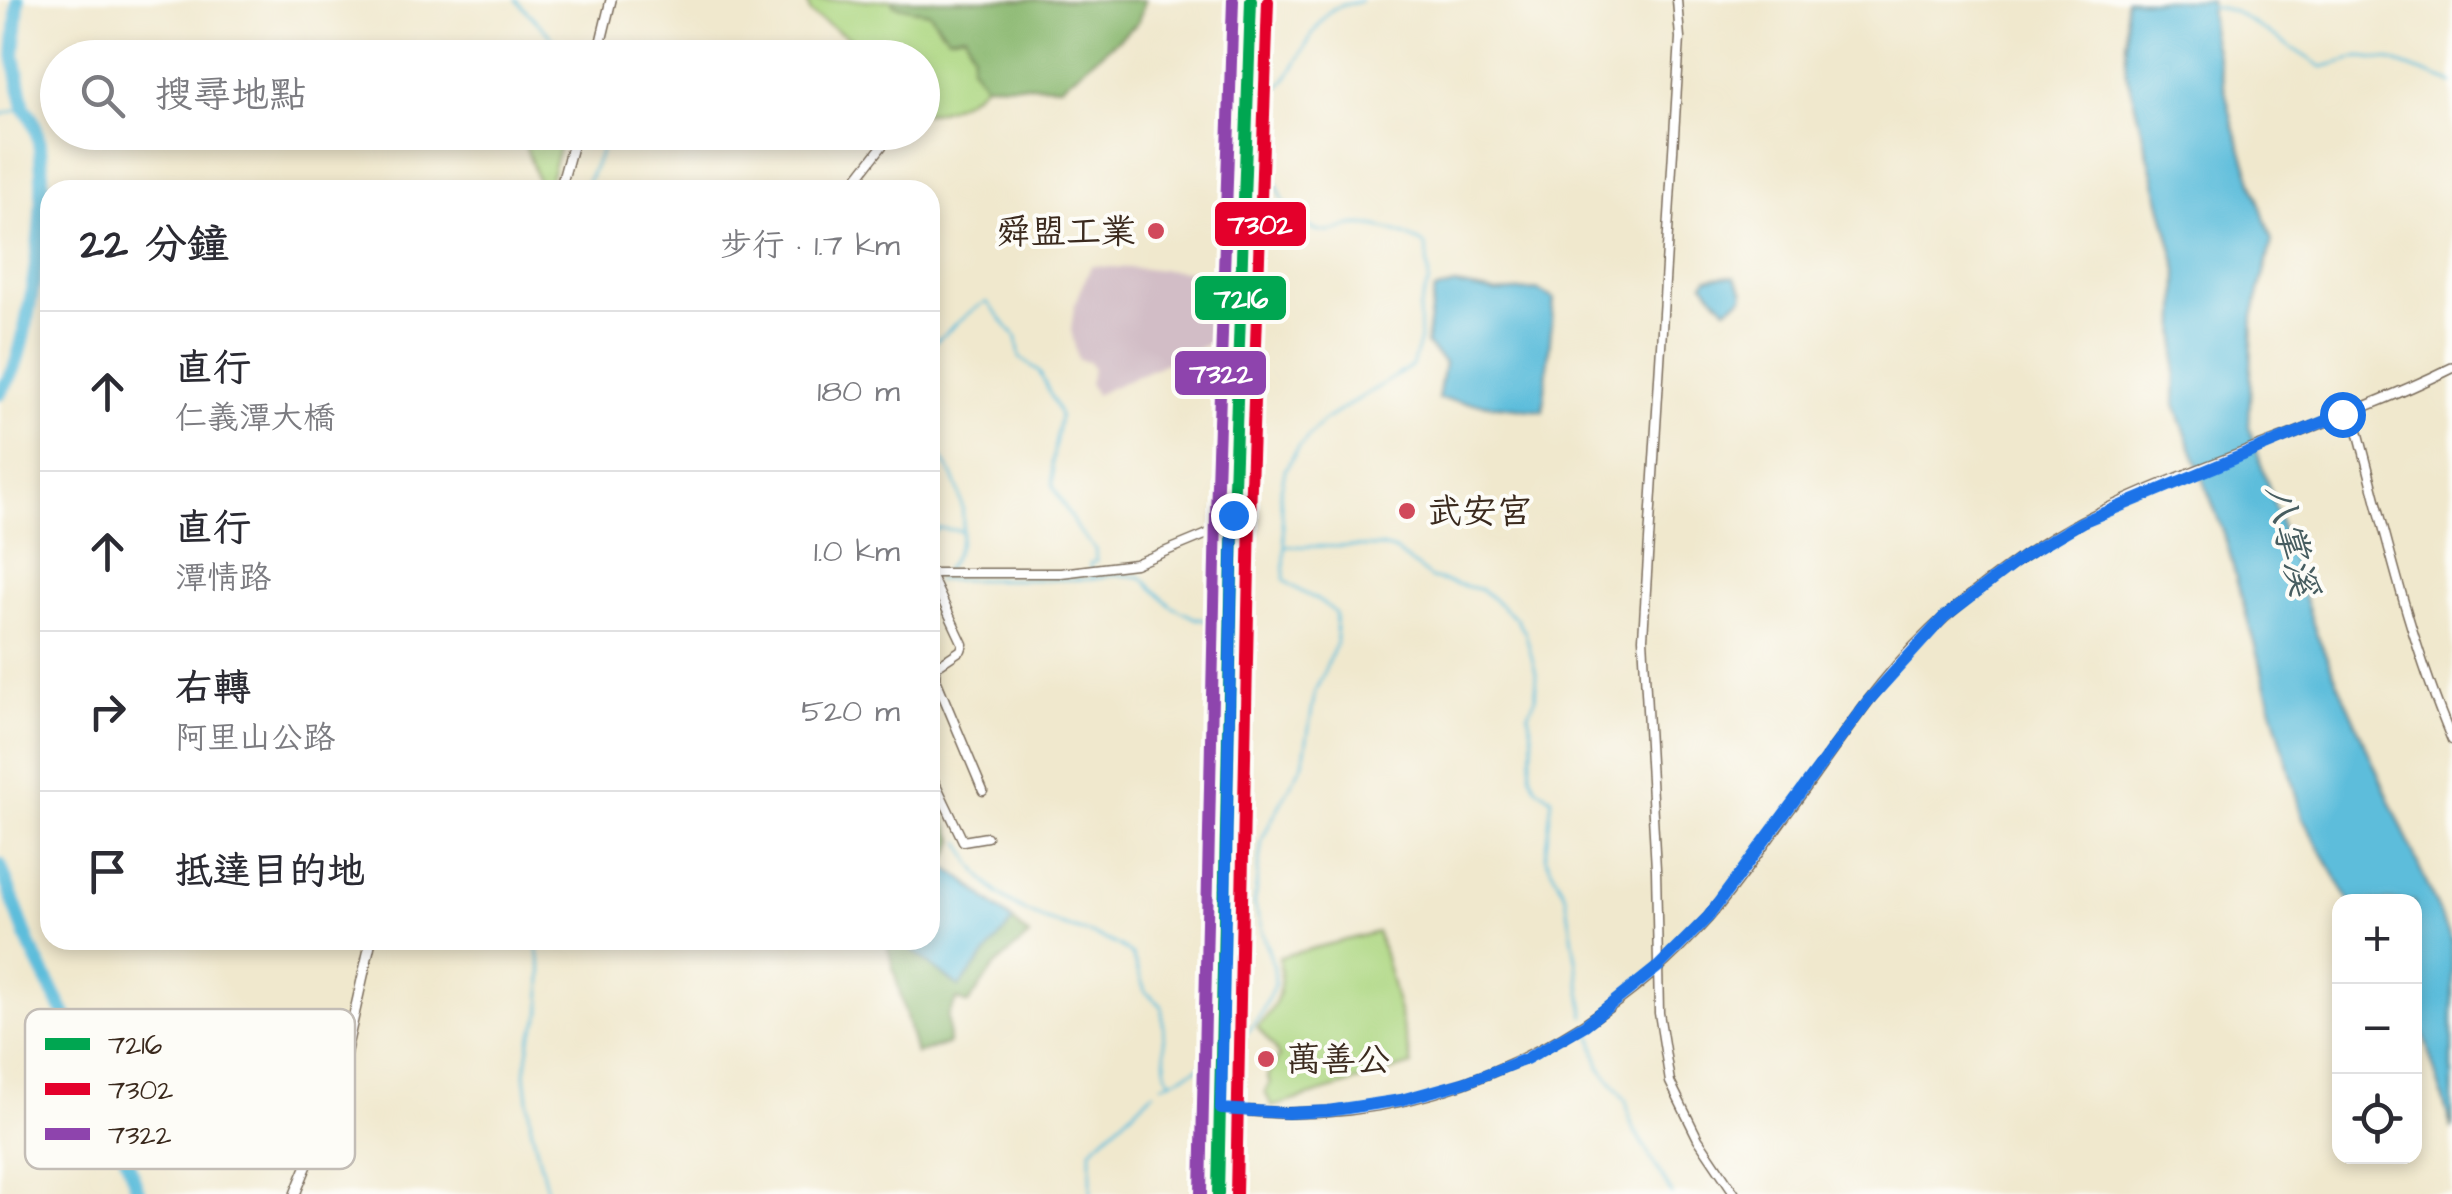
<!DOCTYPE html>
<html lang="zh-TW">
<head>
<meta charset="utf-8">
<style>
  body { margin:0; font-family:"Architects Daughter","LXGW WenKai TC",sans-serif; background:#f7f7f7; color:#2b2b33 }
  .controls { position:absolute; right:30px; bottom:30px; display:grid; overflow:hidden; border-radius:20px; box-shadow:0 5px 15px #0003 }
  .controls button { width:90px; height:90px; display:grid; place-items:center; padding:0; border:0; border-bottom:2px solid #e1e1e2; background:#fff; color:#2b2b33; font:50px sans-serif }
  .stop { position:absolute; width:30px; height:30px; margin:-22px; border:8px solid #1a73e8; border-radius:50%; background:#fff }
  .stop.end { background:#1a73e8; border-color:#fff; box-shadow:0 2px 10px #0008 }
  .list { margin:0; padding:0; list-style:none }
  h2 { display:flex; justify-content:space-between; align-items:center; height:130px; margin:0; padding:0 40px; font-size:42px }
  h2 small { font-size:32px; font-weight:400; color:#7c7c81 }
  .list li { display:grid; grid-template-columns:65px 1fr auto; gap:30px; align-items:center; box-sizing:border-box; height:160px; padding:0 40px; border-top:2px solid #e1e1e2 }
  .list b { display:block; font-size:38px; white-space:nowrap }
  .list p { margin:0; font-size:32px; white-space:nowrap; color:#7c7c81 }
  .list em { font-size:32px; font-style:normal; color:#7c7c81 }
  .icon { flex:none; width:55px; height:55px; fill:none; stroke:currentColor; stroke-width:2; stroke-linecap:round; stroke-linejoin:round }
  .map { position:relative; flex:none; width:2452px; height:1194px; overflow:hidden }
  .search { position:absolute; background:#fff; box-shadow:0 5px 15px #0003; left:40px; top:40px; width:900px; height:110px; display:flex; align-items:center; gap:25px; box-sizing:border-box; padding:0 35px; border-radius:55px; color:#7c7c81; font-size:38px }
  .panel { position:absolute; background:#fff; box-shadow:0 5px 15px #0003; left:40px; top:180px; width:900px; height:770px; border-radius:30px }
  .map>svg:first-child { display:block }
</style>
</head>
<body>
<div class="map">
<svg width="2452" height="1194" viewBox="0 0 2452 1194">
  <rect width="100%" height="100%" fill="#fdfcf7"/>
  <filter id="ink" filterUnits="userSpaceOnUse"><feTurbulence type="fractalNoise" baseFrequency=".01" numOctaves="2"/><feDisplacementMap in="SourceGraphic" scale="20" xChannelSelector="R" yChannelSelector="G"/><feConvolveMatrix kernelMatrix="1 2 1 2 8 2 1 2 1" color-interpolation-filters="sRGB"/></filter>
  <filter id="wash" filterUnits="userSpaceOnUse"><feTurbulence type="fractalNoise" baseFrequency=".0048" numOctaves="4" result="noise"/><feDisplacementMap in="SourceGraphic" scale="40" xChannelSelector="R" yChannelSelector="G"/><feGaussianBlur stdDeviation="2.25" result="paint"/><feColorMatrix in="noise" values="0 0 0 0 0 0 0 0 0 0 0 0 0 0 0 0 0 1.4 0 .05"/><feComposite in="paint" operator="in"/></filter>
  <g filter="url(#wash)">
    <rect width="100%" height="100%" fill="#f0e8cd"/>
    <!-- industrial -->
    <path fill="#d2bdc6" d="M1091,266l133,7 -1,67 -15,4 -113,51 -6,-12 4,-14 -4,-7 -11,-2 -7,-30 3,-23z"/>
    <!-- green -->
    <path fill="#add782" stroke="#748050" stroke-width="2.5" d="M807,0h84l3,5 36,8 12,18 23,3 8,21 -2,11 14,18c-12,15 -43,30 -62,29l-1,-55 -51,-1 -14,-14 -47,-30z
      M521,133h42l-16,57h-6z
      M1377,932c15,43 23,89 35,133l-140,42 -7,-16 5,-8 -3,-7 12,-19 -5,-10 -17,-20c22,-21 27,-40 22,-70z"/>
    <!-- forest -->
    <path fill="#8ab870" stroke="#627147" stroke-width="2.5" d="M891,0h254l-7,23 -77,63 -76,-2 -14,-19 2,-11 -8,-20 -17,3 -18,-24 -36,-8z
      M930,789l25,52 -19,42 -6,-3z
      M1013,921l16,15 -34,30 -27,38 -11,-5 -9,17 1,27 -33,11 -30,-114h13l60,47z"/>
    <!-- water -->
    <path fill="#5dbddb" stroke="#4c747c" stroke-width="2.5" d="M2126,0h84l2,34 21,90 39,117 -19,75 -4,111 67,206 136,308v189l-28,-94 -9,-18 -1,-116 -65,-1 -47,-84 -78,-283 -49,-129 3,-135 -52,-200z
      M1724,276l11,1 9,15 -1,5 -17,12 -23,-26 4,-5z
      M1455,285l39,7 43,-2 17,9 -11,112 -105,-12 6,-36 -18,-19 8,-53z
      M943,866c27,16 45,36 70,55l-54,66 -60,-47h31v-60l6,2z"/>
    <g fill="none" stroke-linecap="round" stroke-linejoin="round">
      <!-- stream -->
      <path stroke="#5dbddb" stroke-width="2.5" d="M516,0l56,58
        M2210,7l23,4 89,56 39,-10 31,4 60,22
        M0,115l24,-7
        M584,190l17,-39v-19
        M43,206l7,2
        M930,346l45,-38 12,-6 30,36 3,20 19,13 21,44 -8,48 1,23 24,43 18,20 1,12 -6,2 3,16 20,-5 28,3 30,29 24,12 18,4
        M930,446c34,31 46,87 15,124
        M930,535l8,-7 23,3
        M1286,546l95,1 15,4 35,27 51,12 35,29
        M936,580l157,-1
        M1517,621l8,11 12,45 -2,22 -7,15 5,23 -3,37 6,13 16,11 -7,58 21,41 19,119
        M961,842c22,52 61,73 114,87 21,6 39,12 57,26l13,36 17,15 4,67 5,8
        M536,940l6,33 -1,40 -11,27 -5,33 6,53 17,68
        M1590,1029l10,38 26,34 6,25 40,68
        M1228,1054l32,-38 15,-33 -1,-14 -20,-65 4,-35 4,-29 8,-17 33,-60 12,-71 22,-50 -2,-29c-15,-16 -36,-18 -51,-34l1,-33 -5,-52 5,-24 13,-22 25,-27 89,-55 8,-27 -1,-29 10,-29 -3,-35c-19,-12 -52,-24 -75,-20 -7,2 -15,6 -22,6 -59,-2 -63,-92 -63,-135 32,-20 38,-60 64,-86 7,-6 22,-7 31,-11
        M1162,1085l53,-25
        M1091,1194v-45l63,-57"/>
      <!-- river -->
      <path stroke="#5dbddb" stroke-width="14" d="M0,393c5,-8 12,-17 15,-27 16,-45 47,-224 9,-258l-10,-52 4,-56
        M0,865l30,81 73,144 36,104"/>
    </g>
  </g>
  <g filter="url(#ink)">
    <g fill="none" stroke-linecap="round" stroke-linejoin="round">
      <defs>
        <path id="minor" d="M1677,0l3,38 -37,600 13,231 3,144 11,69 28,57 37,55
          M848,190l45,-58
          M2353,412c30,110 54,222 99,328
          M930,573h131l74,-9 70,-29 18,-9 10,-11
          M930,574l33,70 -2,6 -24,16 -2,11 48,114
          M930,772l33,69 24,-4"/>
        <path id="tertiary" d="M597,58l14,-58
          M560,190l16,-58
          M1221,1109c23,1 45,4 68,4 160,1 314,-77 419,-195 29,-34 55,-73 82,-109 49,-66 93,-139 156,-193 41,-35 88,-70 136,-95 119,-61 251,-94 370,-153
          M295,1194l41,-99 35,-155"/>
        <path id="primary" d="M1218,1194l15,-679 18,-515"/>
      </defs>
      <!-- minor casing -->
      <use href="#minor" stroke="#7a6c5b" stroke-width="11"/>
      <!-- tertiary casing -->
      <use href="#tertiary" stroke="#7a6c5b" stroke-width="12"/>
      <!-- primary casing -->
      <use href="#primary" stroke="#7a6c5b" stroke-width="15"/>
      <!-- minor -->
      <use href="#minor" stroke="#fff" stroke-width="8"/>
      <!-- tertiary -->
      <use href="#tertiary" stroke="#fff" stroke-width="9"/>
      <!-- primary -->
      <use href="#primary" stroke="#fff" stroke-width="11"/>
      <defs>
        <path id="bus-1" d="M1218,1194l15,-679 18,-515"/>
        <path id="bus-2" d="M1236,1194l14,-679 18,-514"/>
        <path id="bus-3" d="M1201,1194l15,-679 17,-515"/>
      </defs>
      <!-- bus-1 casing -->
      <use href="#bus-1" stroke="#fdfcf7" stroke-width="20"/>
      <!-- bus-2 casing -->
      <use href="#bus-2" stroke="#fdfcf7" stroke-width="20"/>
      <!-- bus-3 casing -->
      <use href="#bus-3" stroke="#fdfcf7" stroke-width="20"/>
      <!-- bus-1 -->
      <use href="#bus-1" stroke="#00a651" stroke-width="12"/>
      <!-- bus-2 -->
      <use href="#bus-2" stroke="#e4002b" stroke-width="12"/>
      <!-- bus-3 -->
      <use href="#bus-3" stroke="#8e44ad" stroke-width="12"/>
    </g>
  </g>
  <g fill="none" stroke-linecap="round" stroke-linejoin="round" filter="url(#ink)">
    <!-- route -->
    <path stroke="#1a73e8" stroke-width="12" d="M1233,515l-12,594 67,4 40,-2 73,-11 65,-18 60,-23 59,-34 74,-59 49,-49 160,-216 76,-84 80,-61 58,-34 260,-108"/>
  </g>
  <!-- markers -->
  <g fill="#d1495b" stroke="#fdfcf7" stroke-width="4">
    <circle cx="1156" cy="231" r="10"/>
    <circle cx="1407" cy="511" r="10"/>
    <circle cx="1266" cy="1059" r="10"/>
  </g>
  <g text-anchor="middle" stroke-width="8" stroke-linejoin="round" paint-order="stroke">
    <!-- poi labels -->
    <g font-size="35" fill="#3b2a1e" stroke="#fdfcf7" text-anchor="start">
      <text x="1136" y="243" text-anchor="end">舜盟工業</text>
      <text x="1427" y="523">武安宮</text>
      <text x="1286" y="1071">萬善公</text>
    </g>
    <!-- water labels -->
    <g font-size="38" font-style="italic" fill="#475d60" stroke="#fdfcf7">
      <text transform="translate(2292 540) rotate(76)" y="13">八掌溪</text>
    </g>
  </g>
  <!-- legend -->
  <rect x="25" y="1009" width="330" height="160" rx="15" fill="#fdfcf7" stroke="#c3bdb6" stroke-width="2.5"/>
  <rect x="45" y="1038" width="45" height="12" fill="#00a651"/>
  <rect x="45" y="1083" width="45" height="12" fill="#e4002b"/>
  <rect x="45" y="1128" width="45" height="12" fill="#8e44ad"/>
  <g font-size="28" fill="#3b2a1e">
    <text x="108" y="1054">7216</text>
    <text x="108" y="1099">7302</text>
    <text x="108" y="1144">7322</text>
  </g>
  <g stroke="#fdfcf7" stroke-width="4">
    <rect x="1213" y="200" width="95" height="48" rx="10" fill="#e4002b"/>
    <rect x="1193" y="274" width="95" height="48" rx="10" fill="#00a651"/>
    <rect x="1173" y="349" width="95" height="48" rx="10" fill="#8e44ad"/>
  </g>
  <g font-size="28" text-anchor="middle" font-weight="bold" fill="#fff">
    <text x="1260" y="234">7302</text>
    <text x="1241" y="308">7216</text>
    <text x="1221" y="383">7322</text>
  </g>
</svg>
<div class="controls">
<button>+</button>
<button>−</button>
<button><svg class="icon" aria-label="locate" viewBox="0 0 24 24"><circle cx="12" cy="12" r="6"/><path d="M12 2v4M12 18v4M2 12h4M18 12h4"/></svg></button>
</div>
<div class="stop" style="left:2342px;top:414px"></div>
<div class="stop end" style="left:1233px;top:515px"></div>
<div class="search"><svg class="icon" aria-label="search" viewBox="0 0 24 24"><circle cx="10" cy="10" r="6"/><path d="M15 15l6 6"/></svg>搜尋地點</div>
<section class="panel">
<h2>22 分鐘<small>步行 · 1.7 km</small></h2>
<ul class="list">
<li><svg class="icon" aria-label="ahead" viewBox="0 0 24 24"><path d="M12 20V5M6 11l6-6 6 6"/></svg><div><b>直行</b><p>仁義潭大橋</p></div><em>180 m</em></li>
<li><svg class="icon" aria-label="ahead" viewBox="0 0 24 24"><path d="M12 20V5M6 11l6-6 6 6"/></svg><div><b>直行</b><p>潭情路</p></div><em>1.0 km</em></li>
<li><svg class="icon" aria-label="right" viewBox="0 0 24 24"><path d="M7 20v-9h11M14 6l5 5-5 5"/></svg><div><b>右轉</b><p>阿里山公路</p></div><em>520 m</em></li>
<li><svg class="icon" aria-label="arrive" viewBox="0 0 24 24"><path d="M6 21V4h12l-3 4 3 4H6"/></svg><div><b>抵達目的地</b></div></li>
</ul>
</section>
</div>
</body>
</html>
